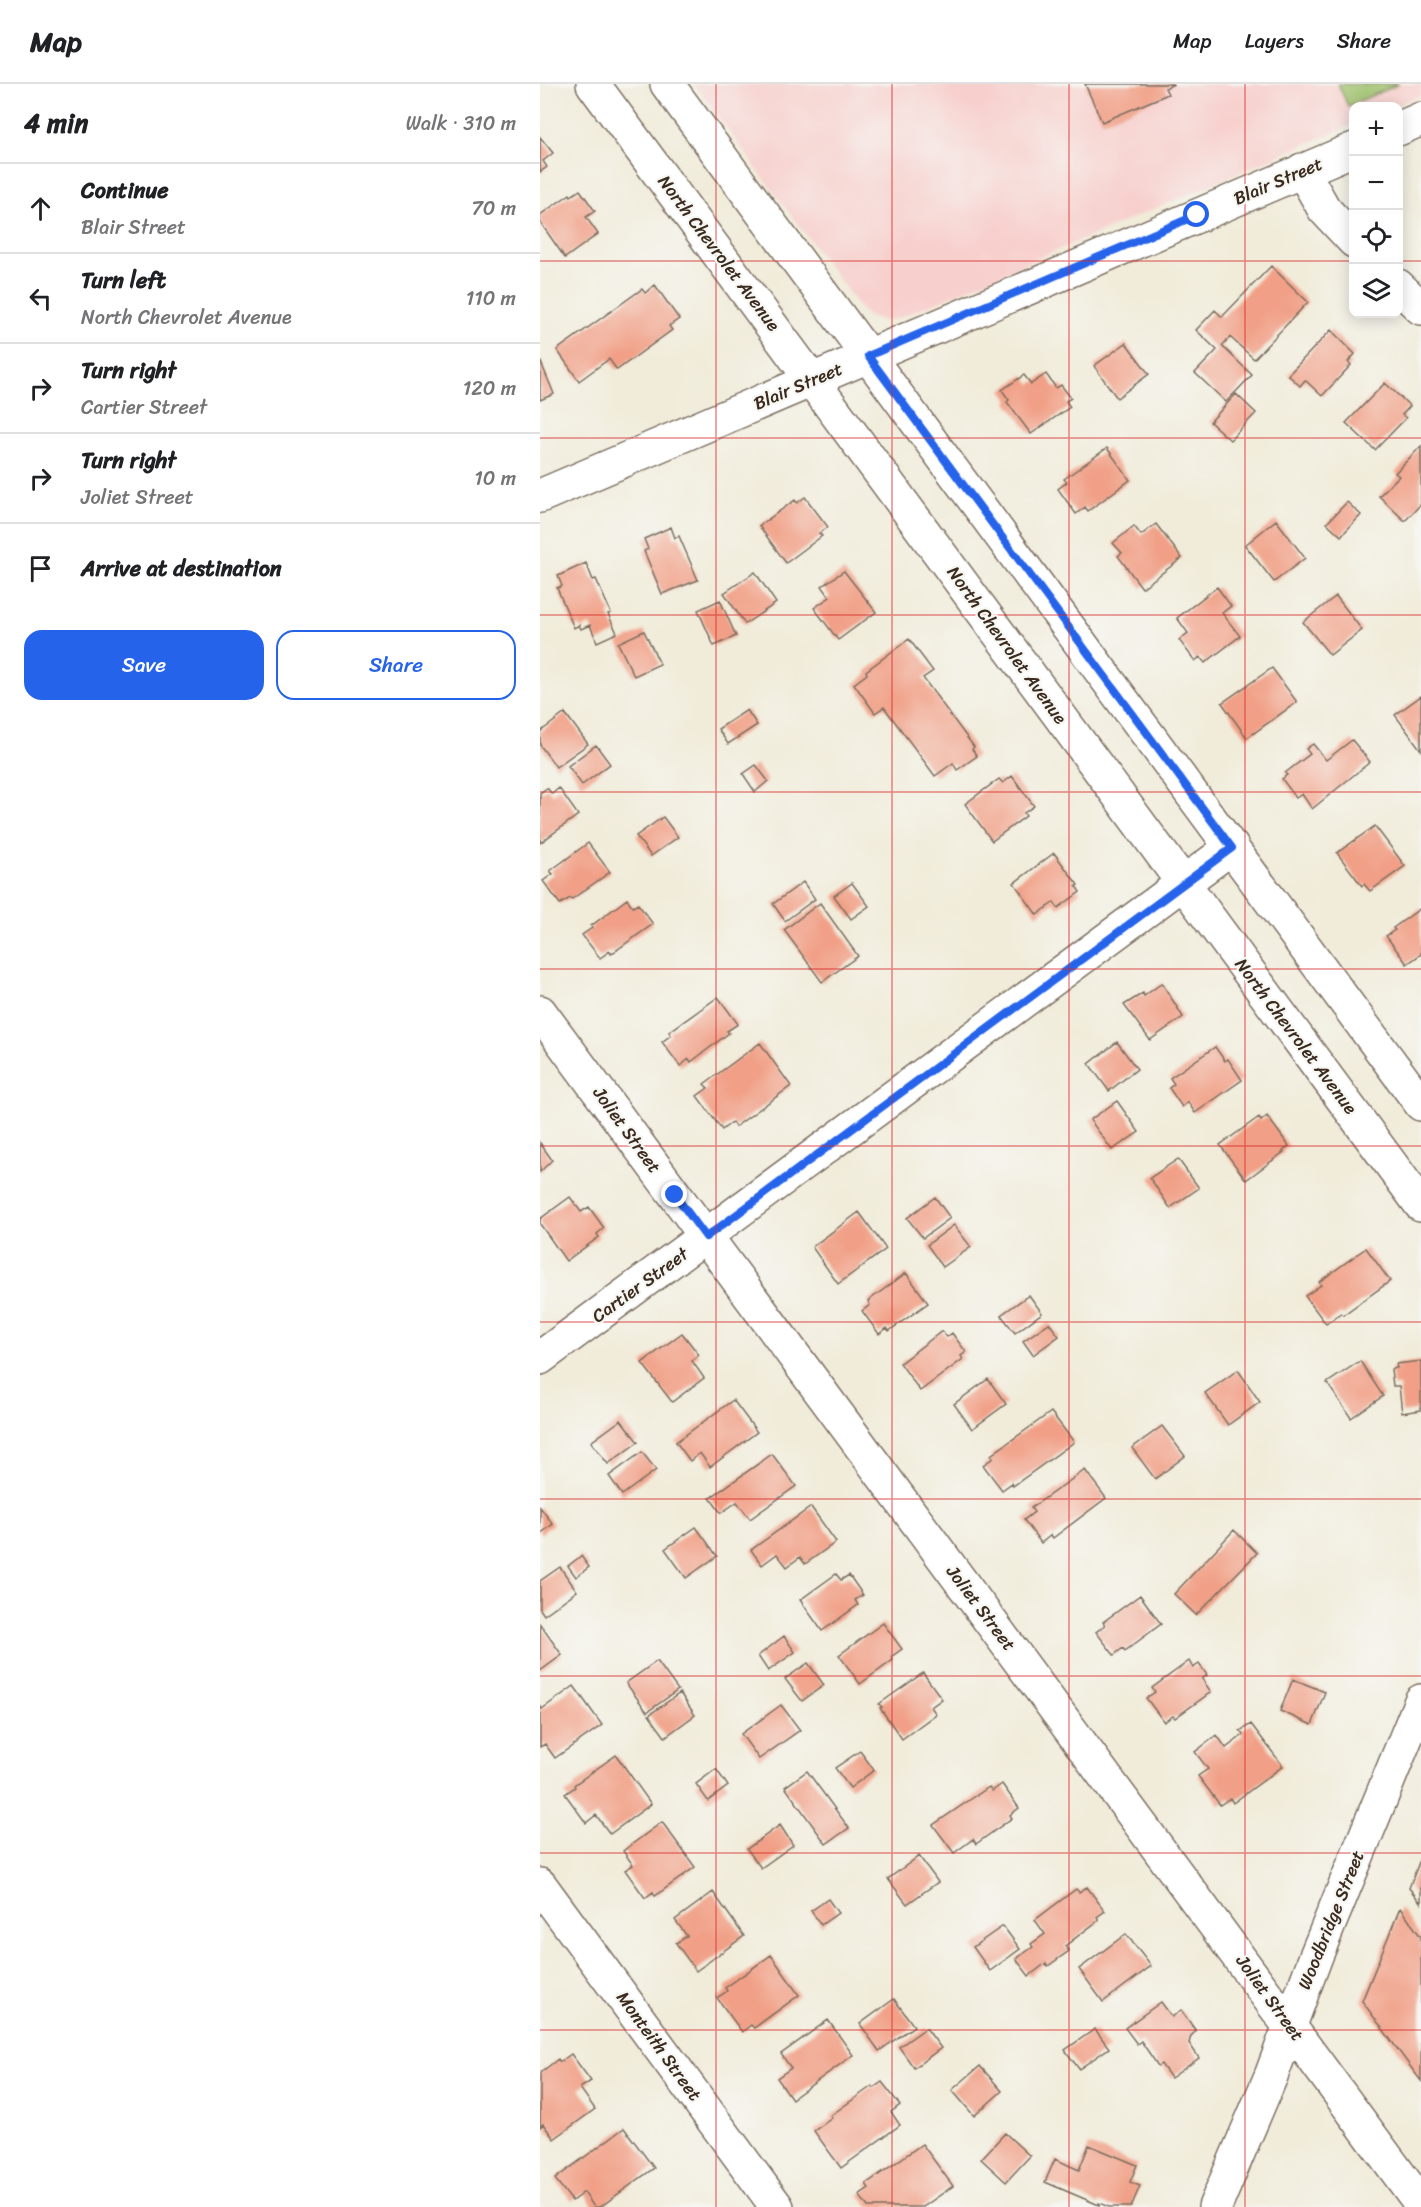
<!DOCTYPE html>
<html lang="en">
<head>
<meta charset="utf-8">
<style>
  body { margin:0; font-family:Sriracha,sans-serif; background:#f6f6f6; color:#202124 }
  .controls { position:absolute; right:18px; top:18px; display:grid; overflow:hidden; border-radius:12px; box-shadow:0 3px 15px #0003 }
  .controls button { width:54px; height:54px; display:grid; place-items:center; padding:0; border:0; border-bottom:2px solid #e0e0e0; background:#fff; color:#202124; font:30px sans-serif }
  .stop { position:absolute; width:18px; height:18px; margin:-14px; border:4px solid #2563eb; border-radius:50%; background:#fff }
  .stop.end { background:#2563eb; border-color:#fff; box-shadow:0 2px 6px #0008 }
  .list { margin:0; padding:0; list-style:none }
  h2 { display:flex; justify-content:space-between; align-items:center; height:78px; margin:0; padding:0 24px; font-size:26px }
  h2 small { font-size:20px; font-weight:400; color:#757577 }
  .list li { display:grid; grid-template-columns:39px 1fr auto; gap:18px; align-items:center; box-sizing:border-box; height:90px; padding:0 24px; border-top:2px solid #e0e0e0 }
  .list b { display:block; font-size:22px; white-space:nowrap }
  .list p { margin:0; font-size:20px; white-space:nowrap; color:#757577 }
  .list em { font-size:20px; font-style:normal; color:#757577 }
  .actions { display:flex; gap:12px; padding:18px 24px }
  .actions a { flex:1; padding:14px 0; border:2px solid #2563eb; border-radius:18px; text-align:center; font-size:21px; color:#2563eb }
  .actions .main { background:#2563eb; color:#fff }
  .icon { flex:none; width:33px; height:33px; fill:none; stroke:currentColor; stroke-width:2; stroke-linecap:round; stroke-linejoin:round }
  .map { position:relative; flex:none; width:881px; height:2123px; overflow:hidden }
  header { display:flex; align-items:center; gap:36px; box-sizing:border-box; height:84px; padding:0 30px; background:#fff; border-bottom:2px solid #e0e0e0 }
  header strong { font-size:28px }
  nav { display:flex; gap:33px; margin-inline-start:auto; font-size:21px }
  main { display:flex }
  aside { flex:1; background:#fff }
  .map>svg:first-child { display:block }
</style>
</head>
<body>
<header>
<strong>Map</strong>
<nav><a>Map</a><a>Layers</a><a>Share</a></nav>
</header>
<main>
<aside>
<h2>4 min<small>Walk · 310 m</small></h2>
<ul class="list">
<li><svg class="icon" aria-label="ahead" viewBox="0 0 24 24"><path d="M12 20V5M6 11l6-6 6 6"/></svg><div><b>Continue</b><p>Blair Street</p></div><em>70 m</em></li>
<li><svg class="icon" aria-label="left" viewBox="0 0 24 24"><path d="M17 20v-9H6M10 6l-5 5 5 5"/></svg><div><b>Turn left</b><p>North Chevrolet Avenue</p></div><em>110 m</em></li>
<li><svg class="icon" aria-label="right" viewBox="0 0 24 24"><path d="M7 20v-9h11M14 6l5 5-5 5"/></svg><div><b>Turn right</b><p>Cartier Street</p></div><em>120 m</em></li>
<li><svg class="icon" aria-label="right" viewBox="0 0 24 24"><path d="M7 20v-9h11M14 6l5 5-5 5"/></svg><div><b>Turn right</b><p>Joliet Street</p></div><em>10 m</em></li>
<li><svg class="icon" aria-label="arrive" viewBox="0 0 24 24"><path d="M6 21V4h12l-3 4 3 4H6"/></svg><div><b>Arrive at destination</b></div></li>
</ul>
<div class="actions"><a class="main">Save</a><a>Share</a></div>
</aside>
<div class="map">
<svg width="881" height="2123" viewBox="0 0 881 2123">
  <rect width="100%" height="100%" fill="#f6f6f2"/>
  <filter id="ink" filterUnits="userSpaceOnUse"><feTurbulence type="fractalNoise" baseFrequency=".0167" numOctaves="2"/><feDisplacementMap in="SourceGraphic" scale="12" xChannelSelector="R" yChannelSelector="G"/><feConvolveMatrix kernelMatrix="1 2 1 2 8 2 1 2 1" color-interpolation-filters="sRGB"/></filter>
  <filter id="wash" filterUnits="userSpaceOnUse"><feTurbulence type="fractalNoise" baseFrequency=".008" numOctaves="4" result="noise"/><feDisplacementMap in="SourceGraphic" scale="24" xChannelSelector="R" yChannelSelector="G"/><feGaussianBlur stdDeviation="1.35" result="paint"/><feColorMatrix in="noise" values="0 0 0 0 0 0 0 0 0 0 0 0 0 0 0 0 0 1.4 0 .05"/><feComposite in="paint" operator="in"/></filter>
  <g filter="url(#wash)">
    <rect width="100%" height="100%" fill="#f1ecda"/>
    <!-- built -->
    <path fill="#f7d0cd" d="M154,0h727v11l-26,11h-41l-1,18 -454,194 -14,3 -16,-4 -7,-6z"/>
    <!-- green -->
    <path fill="#9dc06a" stroke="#6c7544" stroke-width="1.5" d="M798,0h61l-51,22z"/>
    <g id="blocks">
      <!-- building -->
      <path fill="#f1a087" d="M545,0h89l-9,4 3,6 -66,28z
        M0,53l13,16 -10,8 4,6 -7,5z
        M40,106l15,21 -9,6 12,17 -33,24 -25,-36v-7l30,-21 1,2z
        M731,182l37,36 -54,57 -24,-22 -8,9 30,29 -26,27 -31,-29 22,-23 -21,-20 19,-20 7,7z
        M115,201l24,34 -10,7 3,4 -55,40 -8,-11 -30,22 -22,-31 85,-61 3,4z
        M791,246l24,24 -7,8 3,3 -29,31 -17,-16 -5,6 -12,-11z
        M586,259l23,31 -32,24 -23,-32z
        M0,276l14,34 -14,6z
        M506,290l10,14 5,-3 10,13 -5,3 4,6 -39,27 -24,-32 2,-2 -7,-10 22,-15 7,9z
        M845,299l25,23 -8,9 4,3 -31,32 -29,-27z
        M696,310l20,19 -26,27 -20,-18z
        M881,362v58l-16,17 -26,-25 20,-20 -4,-3z
        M567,364l23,32 -42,31 -3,-4 -9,7 -18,-25 9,-7 -3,-3z
        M265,413l23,30 -9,6 3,3 -36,27 -27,-37 36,-26 2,3z
        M807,418l14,13 -20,21 -14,-13z
        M736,436l29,38 -31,24 -29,-37z
        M616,440l26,34 -40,30 -24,-32 4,-3 -9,-10 21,-17 7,9z
        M131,443l4,11 4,-2 19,44 -36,14 -18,-43 4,-2 -4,-10z
        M46,479l7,17 3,-1 15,34 -3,1 9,19 -20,9 -7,-17 -9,4 -2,-4 -5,3 -17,-40 5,-2 -4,-10z
        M304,487l32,41 -38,28 -24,-32 16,-11 -8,-11z
        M215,488l21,31 -31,21 -21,-31z
        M677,503l14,19 -9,7 18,23 -35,27 -5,-6 -5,4 -16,-21 9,-7 -11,-15z
        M796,512l26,34 -32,25 -27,-33z
        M180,516l16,36 -22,10 -16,-36z
        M104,547l16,33 -26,12 -16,-33z
        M369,555l24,32 -10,7 51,69 -2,2 5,7 -20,14 -4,-7 -18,13 -51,-69 -9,6 -21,-29 13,-10 -1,-3z
        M732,584l25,34 -50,36 -25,-35z
        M881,612v54l-26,-35z
        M207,626l10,15 -29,19 -10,-15z
        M25,629l23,31 -32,23 -16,-22v-13z
        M812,656l18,22 -58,47 -10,-15 -6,4 -14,-19 5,-4 -2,-2 25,-19 -4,-5 7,-5 13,16z
        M56,661l14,19 -28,21 -14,-19z
        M216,681l12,16 -13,11 -12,-18z
        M472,692l22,30 -10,7 2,3 -34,25 -27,-37 34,-25 4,4z
        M7,704l5,6 7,-6 19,27 -38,28v-50z
        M123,733l15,20 -27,19 -15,-20z
        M835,742l30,40 -35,25 -6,-7 -2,2 -25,-33z
        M48,759l22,29 -38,27 -2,-1 -10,6 -17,-23 10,-7 -3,-3z
        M514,769l24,32 -2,1 4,6 -22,16 -4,-6 -17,13 -23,-32z
        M263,798l12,17 -30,22 -12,-17z
        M312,799l17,23 -18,13 -17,-23z
        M87,815l6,8 5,-3 15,20 -42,30 -1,-3 -10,7 -18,-23 10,-7 -1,-2z
        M280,819l38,53 -36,26 -38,-52z
        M881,824v46l-14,10 -21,-28 9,-6 -2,-2z
        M622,899l21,34 -33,23 -26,-35 19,-12 1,3z
        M178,913l20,27 -11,7 2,2 -38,29 -2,-3 -9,7 -18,-24 9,-7 -2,-3z
        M577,958l20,27 -28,22 -20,-27z
        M220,959l31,43 -56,41 -3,-5 -10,8 -25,-34 11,-8 -4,-4z
        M675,963l10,14 3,-2 14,21 -47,33 -7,-11 -6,5 -13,-19 5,-4 -4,-6z
        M577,1017l22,31 -27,18 -22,-30z
        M727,1032l22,30 -6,5 1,1 -38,28 -26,-35 39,-28 2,4z
        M0,1059l12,17 -12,12z
        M638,1075l21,29 -29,20 -20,-30z
        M30,1113l11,15 8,-5 15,21 -7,6 2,3 -33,24 -26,-37v-5z
        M395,1113l15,21 -27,20 -16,-20z
        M319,1128l27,37 -48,35 -26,-37z
        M414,1141l17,22 -28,20 -16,-22z
        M826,1164l24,33 -47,34 -2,-2 -15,11 -21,-28 16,-11 -2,-3z
        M366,1189l22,30 -39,28 -2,-3 -8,6 -17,-23 8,-6 -2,-4z
        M489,1211l13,18 -27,20 -14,-18z
        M509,1239l10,13 -26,19 -10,-14z
        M402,1247l5,6 5,-4 14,19 -5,4 2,3 -43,32 -20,-28z
        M142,1249l17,22 -7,6 12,17 -32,24 -30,-39z
        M820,1277l23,35 -32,22 -24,-35z
        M881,1277v49l-19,3 -3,-27h-6l-2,-17 6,-1 -1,-4z
        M698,1286l22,32 -32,23 -23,-32z
        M448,1295l18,25 -34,25 -18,-25z
        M193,1316l24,32 -47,35 -10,-14 -10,8 -14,-19z
        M511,1328l23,30 -61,44 -1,-3 -10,7 -19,-25 10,-7 -2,-3z
        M81,1336l17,22 -30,22 -17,-22z
        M622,1342l23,30 -30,23 -23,-31z
        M102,1368l14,18 -34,25 -13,-19z
        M232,1370l24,32 -46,33 -13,-17 -16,11 -11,-15z
        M545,1386l21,28 -53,40 -2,-3 -10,8 -17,-23 10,-8 -3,-4z
        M0,1423l13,17 -13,10z
        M271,1423l25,35 -31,22 -5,-7 -13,10 -10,-13 -15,11 -11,-15z
        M156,1443l21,29 -31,22 -21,-29z
        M694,1446l23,23 -61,62 -22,-21z
        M41,1472l8,11 -13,10 -8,-11z
        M20,1483l17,24 -33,24 -4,-6v-28z
        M296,1490l5,6 8,-5 14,20 -8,5 3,5 -36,26 -22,-31z
        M600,1511l21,29 -36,27 -2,-3 -9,7 -18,-23 9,-7 -2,-3z
        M343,1539l19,26 -11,8 2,3 -33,24 -21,-29z
        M0,1540l22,31 -22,16z
        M244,1552l11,16 -27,19 -10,-15z
        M117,1577l21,29 -31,22 -21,-29z
        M649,1577l4,7 6,-4 8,11 -5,4 9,13 -36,26 -2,-2 -9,6 -18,-24 9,-6 -3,-4z
        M268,1579l16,22 -22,16 -17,-22z
        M383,1589l19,26 -11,8 5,7 -34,25 -22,-31 2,-1 -3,-3z
        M753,1595l32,13 -13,33 -32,-14z
        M34,1602l28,39 -47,33 -10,-14 -5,3v-41l2,3z
        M140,1609l15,22 -30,22 -16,-22z
        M241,1621l19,25 -41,29 -18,-25z
        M711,1640l32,42 -50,37 -3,-5 -10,7 -22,-29 10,-7 -13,-17 22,-17 9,13 17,-13 -3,-4z
        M320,1667l14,19 -24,18 -15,-20z
        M76,1671l35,49 -41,30 -14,-19 -10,8 -21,-29 10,-7 -1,-2z
        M176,1685l12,17 -20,15 -12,-17z
        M267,1687l42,57 -23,16 -41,-57z
        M462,1700l17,24 -9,7 2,3 -36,26 -3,-5 -19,14 -21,-28 56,-38 3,4z
        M122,1738l33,45 -40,29 -2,-4 -8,6 -20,-28 8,-5 -10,-14z
        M240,1741l13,20 -32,23 -14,-19z
        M379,1772l19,26 -31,22 -19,-25z
        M881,1773v46l-12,-15z
        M547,1803l18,24 -8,6 2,3 -34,26 4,5 -21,15 -2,-3 -17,13 -13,-17 17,-12 -2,-3 14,-10 -10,-14 41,-31 3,3z
        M173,1808l31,44 -48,35 -20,-28 11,-7 -12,-16z
        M288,1815l10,14 -17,12 -10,-14z
        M860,1824l21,29v144l-59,-80z
        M463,1842l17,23 -30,22 -17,-24z
        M586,1850l25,32 -48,36 -24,-33z
        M231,1871l28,40 -45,33 -3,-3 -9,7 -25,-34 10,-7 -2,-3z
        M354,1915l20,27 -35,25 -19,-27z
        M621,1918l11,15 9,-7 15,21 -5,5 -2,7 10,15 -28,20 -10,-14 -3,2 -17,-25 -4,3 -12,-16z
        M288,1936l25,35 -61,44 -15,-21 14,-10 -10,-14z
        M386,1944l15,20 -27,20 -15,-21z
        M555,1945l14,19 -30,21 -14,-19z
        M31,1970l20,27 -11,7 15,21 -41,30 -11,-15 -3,3v-54l18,-14 2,3z
        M440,1982l22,25 -28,25 -22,-26z
        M342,1998l18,23 -9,7 9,13 -59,43 -27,-37 18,-13 -2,-2 42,-30 1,2z
        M84,2044l30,40 -54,39h-6l-10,-15 -12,9 -17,-22z
        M465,2049l25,23 -24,26 -25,-23z
        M382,2060l31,42 -30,21h-55l-9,-12 10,-7 -3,-4z
        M549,2061l48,20 -7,17 10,4 -9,21h-22l-10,-4v2l-54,-23 10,-23 24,11z"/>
    </g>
  </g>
  <g filter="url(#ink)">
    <use href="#blocks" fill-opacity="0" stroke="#7b6e60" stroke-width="1.5"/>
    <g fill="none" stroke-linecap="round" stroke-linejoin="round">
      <defs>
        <path id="minor" d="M53,0l828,1121
          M127,0l754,1020
          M858,45l23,-10
          M762,86l22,39 30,32
          M858,202l23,22
          M0,412l814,-347
          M0,928l881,1192
          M0,1274l692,-511
          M0,1801l237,322
          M675,2123l56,-131 45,-120 105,-255"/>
      </defs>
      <!-- minor casing -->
      <use href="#minor" stroke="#7b6e60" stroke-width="36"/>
      <!-- minor -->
      <use href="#minor" stroke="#fff" stroke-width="33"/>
    </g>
  </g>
  <g fill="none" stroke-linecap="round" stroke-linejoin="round" filter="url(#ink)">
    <!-- route -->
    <path stroke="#2563eb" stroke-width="8" d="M135,1111l31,42 526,-389 -364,-492 329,-141"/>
  </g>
  <!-- grid -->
  <path fill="none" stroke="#d62828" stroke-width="1.5" stroke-opacity="0.55" d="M176,0v2123M352,0v2123M529,0v2123M705,0v2123M0,177h814M858,177h23M0,354h881M0,531h881M0,708h881M0,885h881M0,1062h881M0,1238h881M0,1415h881M0,1592h881M0,1769h881M0,1946h881"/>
  <g text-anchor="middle" stroke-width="4.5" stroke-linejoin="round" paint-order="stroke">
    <!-- street labels -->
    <g font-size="18" fill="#3b2a1e" stroke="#f6f6f2">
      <text transform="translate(738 97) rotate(-23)" y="6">Blair Street</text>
      <text transform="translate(179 169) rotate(53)" y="6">North Chevrolet Avenue</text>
      <text transform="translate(258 302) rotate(-23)" y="6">Blair Street</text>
      <text transform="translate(467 561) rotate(54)" y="6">North Chevrolet Avenue</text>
      <text transform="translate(756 952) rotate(53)" y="6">North Chevrolet Avenue</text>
      <text transform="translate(87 1046) rotate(54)" y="6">Joliet Street</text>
      <text transform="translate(100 1201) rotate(-36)" y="6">Cartier Street</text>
      <text transform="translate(441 1524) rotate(53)" y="6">Joliet Street</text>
      <text transform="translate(791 1836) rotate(-68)" y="6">Woodbridge Street</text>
      <text transform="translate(730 1914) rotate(54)" y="6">Joliet Street</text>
      <text transform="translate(119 1962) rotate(54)" y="6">Monteith Street</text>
    </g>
  </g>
</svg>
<div class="controls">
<button>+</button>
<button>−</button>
<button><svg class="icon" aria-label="locate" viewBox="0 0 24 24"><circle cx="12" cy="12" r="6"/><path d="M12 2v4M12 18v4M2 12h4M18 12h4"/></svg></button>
<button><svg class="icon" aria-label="layers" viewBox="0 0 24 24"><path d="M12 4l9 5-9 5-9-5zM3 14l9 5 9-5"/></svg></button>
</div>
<div class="stop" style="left:657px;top:131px"></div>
<div class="stop end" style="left:135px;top:1111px"></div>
</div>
</main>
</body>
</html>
